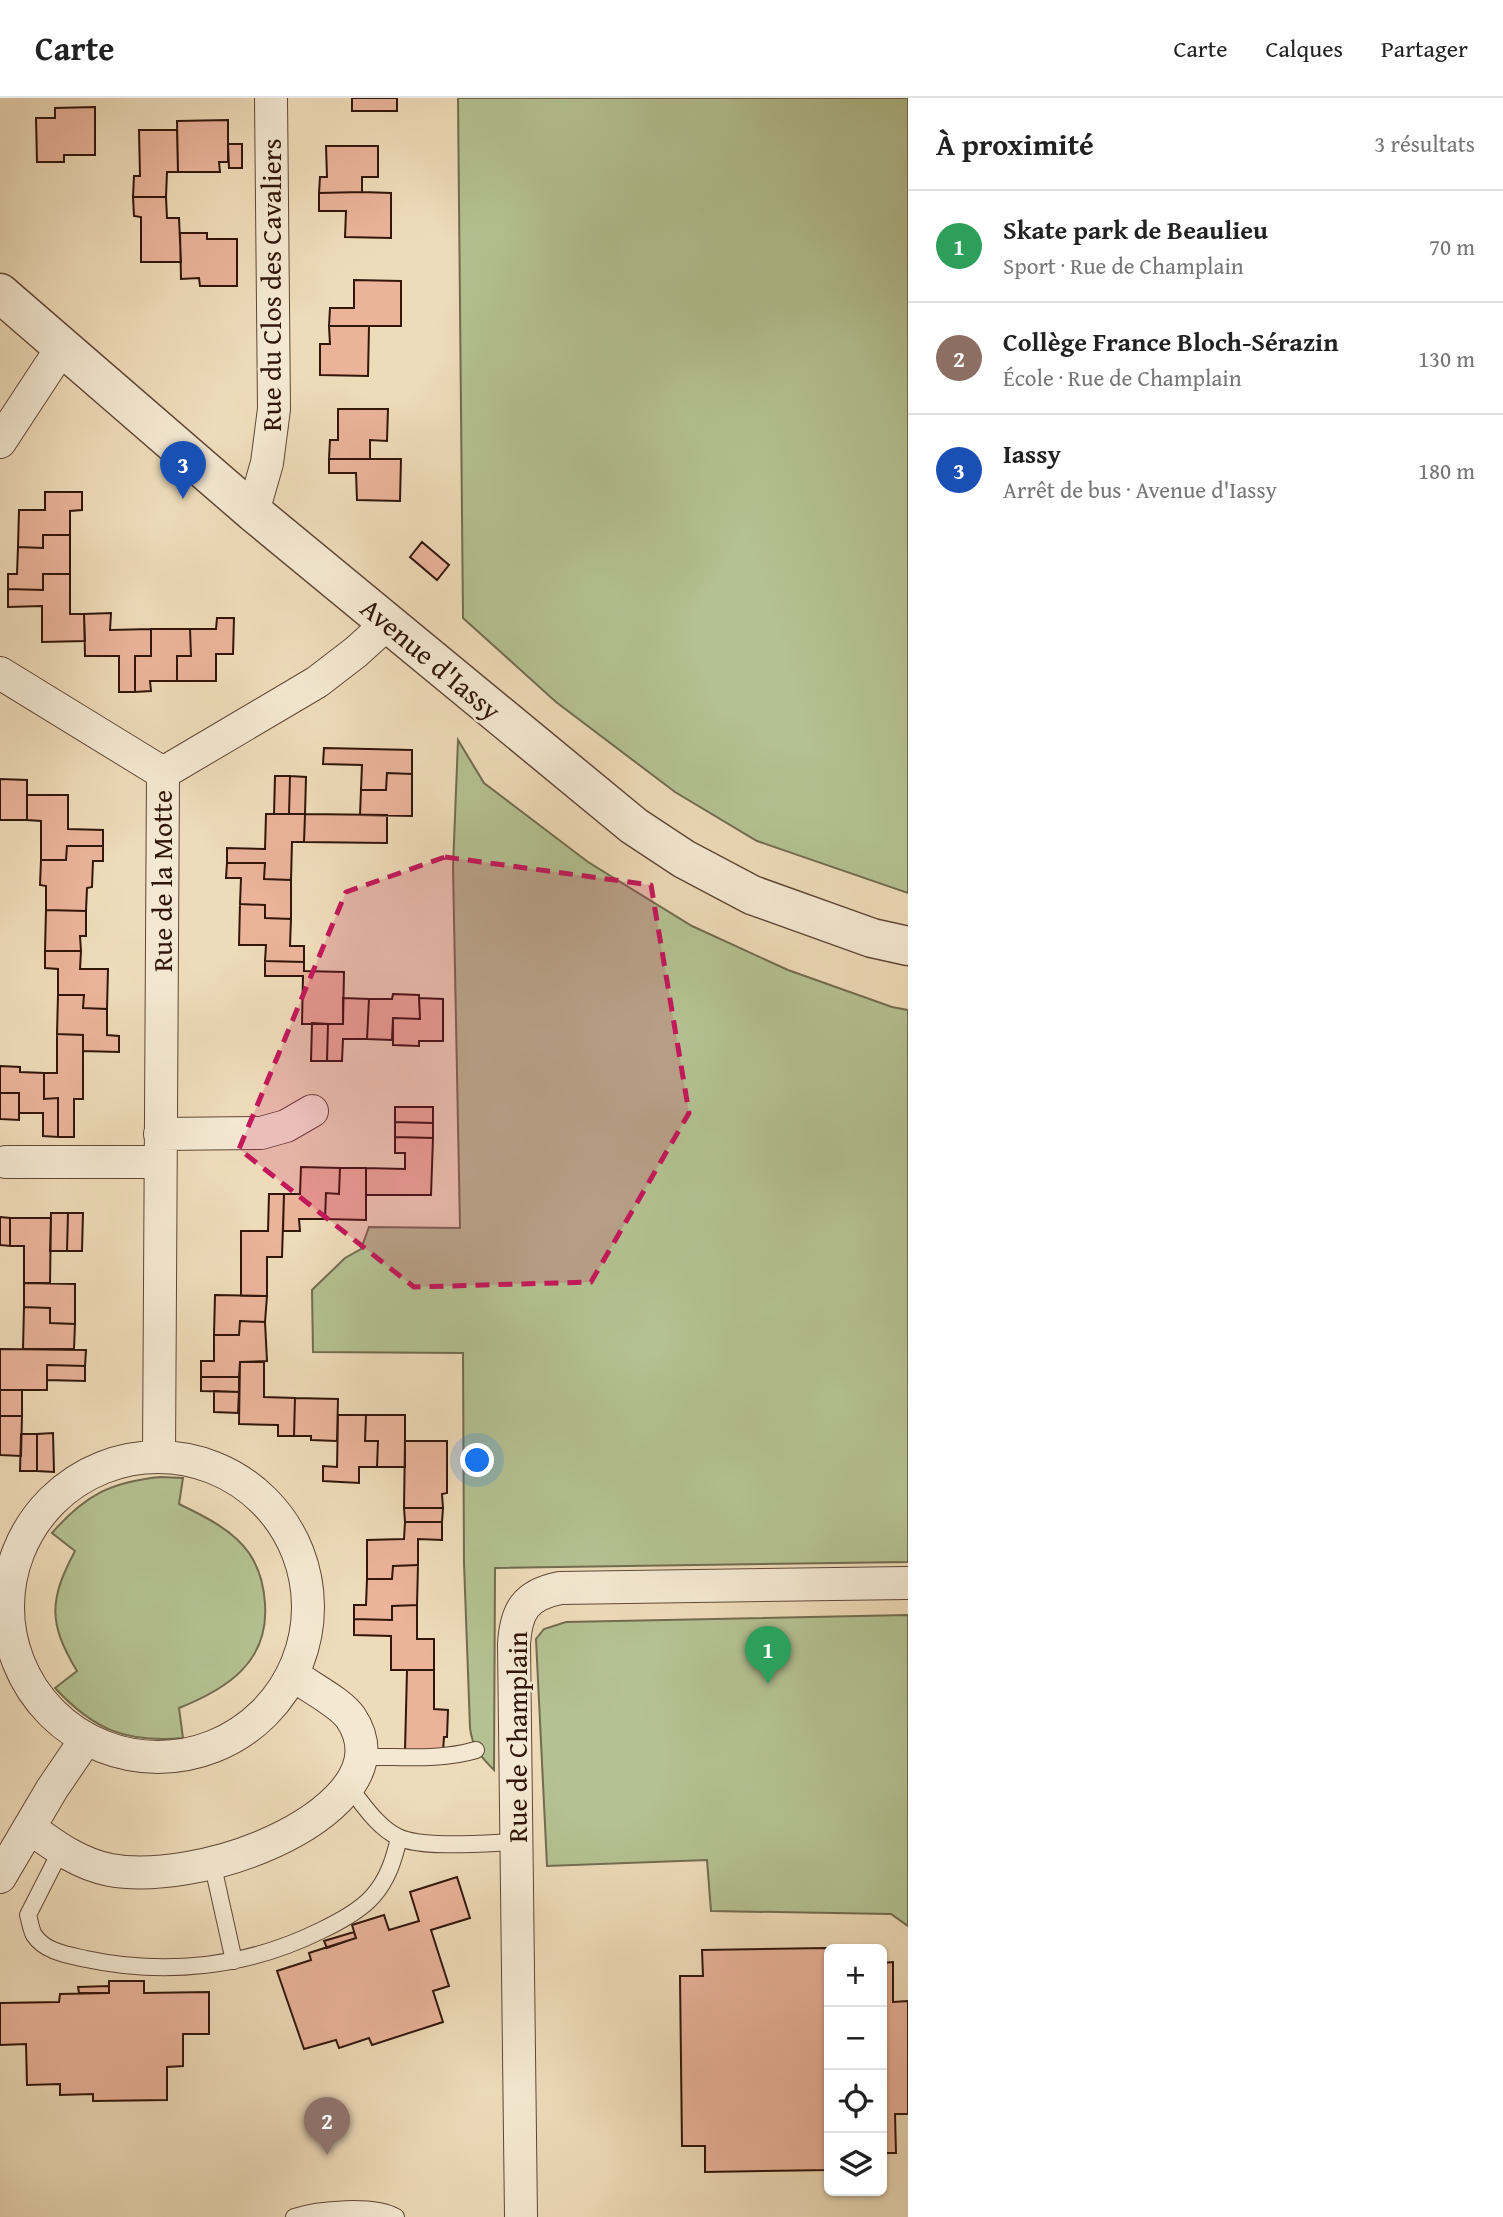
<!DOCTYPE html>
<html lang="fr">
<head>
<meta charset="utf-8">
<style>
  body { margin:0; font-family:"Gentium Book Plus",serif; background:#f2f2f2; color:#222 }
  .controls { position:absolute; right:21px; bottom:21px; display:grid; overflow:hidden; border-radius:10px; box-shadow:0 2px 5px #0004 }
  .controls button { width:63px; height:63px; display:grid; place-items:center; padding:0; border:0; border-bottom:2px solid #e0e0e0; background:#fff; color:#222; font:35px sans-serif }
  .you { position:absolute; left:478px; top:1363px; width:24px; height:24px; margin:-18px; border:5px solid #fff; border-radius:50%; background:#1a73e8; box-shadow:0 0 0 10px #1a73e833 }
  .badge { display:grid; place-items:center; width:46px; height:46px; border-radius:50%; background:#8f2418; color:#fff; font-size:23px; font-weight:700 }
  .pin { position:absolute; translate:-50% -58px; filter:drop-shadow(0 2px 4px #0008) }
  .pin::after { content:''; position:absolute; top:37px; width:24px; height:21px; background:inherit; clip-path:polygon(0 0,100% 0,50% 100%) }
  .list { margin:0; padding:0; list-style:none }
  h2 { display:flex; justify-content:space-between; align-items:center; height:91px; margin:0; padding:0 28px; font-size:30px }
  h2 small { font-size:23px; font-weight:400; color:#767676 }
  .list li { display:grid; grid-template-columns:46px 1fr auto; gap:21px; align-items:center; box-sizing:border-box; height:112px; padding:0 28px; border-top:2px solid #e0e0e0 }
  .list b { display:block; font-size:26px; white-space:nowrap }
  .list p { margin:0; font-size:23px; white-space:nowrap; color:#767676 }
  .list em { font-size:23px; font-style:normal; color:#767676 }
  .icon { flex:none; width:38px; height:38px; fill:none; stroke:currentColor; stroke-width:2; stroke-linecap:round; stroke-linejoin:round }
  .map { position:relative; flex:none; width:908px; height:2119px; overflow:hidden }
  header { display:flex; align-items:center; gap:42px; box-sizing:border-box; height:98px; padding:0 35px; background:#fff; border-bottom:2px solid #e0e0e0 }
  header strong { font-size:33px }
  nav { display:flex; gap:38px; margin-inline-start:auto; font-size:24px }
  main { display:flex }
  aside { flex:1; background:#fff }
  .map>svg:first-child { display:block }
</style>
</head>
<body>
<header>
<strong>Carte</strong>
<nav><a>Carte</a><a>Calques</a><a>Partager</a></nav>
</header>
<main>
<div class="map">
<svg width="908" height="2119" viewBox="0 0 908 2119">
  <rect width="100%" height="100%" fill="#eedbb9"/>
  <filter id="stains"><feTurbulence type="fractalNoise" baseFrequency=".00286" numOctaves="4"/><feColorMatrix values="0 0 0 0 .2 0 0 0 0 .09 0 0 0 0 .02 0 0 0 .5 -.17"/></filter>
  <radialGradient id="worn" r=".72"><stop offset=".6" stop-color="#630" stop-opacity="0"/><stop offset="1" stop-color="#630" stop-opacity=".3"/></radialGradient>
  <!-- green -->
  <path fill="#b4c192" stroke="#726c4e" stroke-width="2" d="M458,0h450v795l-151,-52 -82,-49 -119,-90 -93,-84z
    M458,642l26,43 104,79 104,64 96,44 104,37 16,3v552l-413,6 -1,202c-13,-13 -22,-23 -24,-42l-6,-165 -1,-210 -150,-1 -1,-62 33,-32 16,-9 8,-22 91,1 -7,-361z
    M160,1379l23,1 -4,26c25,12 54,26 70,49 11,16 15,33 16,51 4,58 -38,85 -86,104l4,30c-57,5 -89,-8 -128,-50l22,-17c-29,-48 -28,-71 -2,-120l-23,-18c33,-38 59,-51 108,-56z
    M908,1517v311l-17,-12 -180,-3 -4,-51 -160,6 -11,-227 8,-10 22,-7z"/>
  <!-- building -->
  <path fill="#eab39a" stroke="#31160a" stroke-width="2" d="M352,0h45v13h-45z
    M95,9v48h-31v7h-27l-1,-44h19v-10z
    M228,22v42h-9l1,10h-42l-1,-51z
    M139,32h38l1,42h-11l-1,25h-33l1,-21h6z
    M228,46h14v24h-13z
    M326,48h52v31h-16v15l-43,1 1,-16h7z
    M362,94l29,1v45l-46,-1 1,-26h-27v-18z
    M133,99h33l1,21h12l2,44h-40v-45l-7,-1z
    M180,135h27v6h30v47h-37l-1,-8 -18,1z
    M354,182l47,1v45h-72l1,-18h24z
    M329,228h40l-1,50 -48,-1v-31h10z
    M338,311h50l-1,32 -17,-1v19h-41l1,-19h8z
    M329,361h72l-1,42 -43,-1 -1,-27h-27z
    M45,394h37v18l-12,1v24h-27v13l-25,-1 1,-37h26z
    M43,437h27v39h-27v16l-35,-1v-15h9l1,-27 25,1z
    M422,444l27,23 -12,15 -27,-23z
    M43,476h27v40h14l1,27 -43,1v-36l-34,1v-18l35,1z
    M111,515l-1,17 41,-1v27h-16v36h-16v-36h-34l-1,-42z
    M217,520h17l-1,36h-17v27h-39v-25h14l-1,-27h26z
    M151,531h39l1,27h-14v25h-27l1,10 -16,1v-36h16z
    M324,650l88,2v24l-25,-1 -1,17h-25l1,-25 -39,-1z
    M387,675l25,1v42l-52,-1 1,-25h25z
    M275,678h15l-1,38h-15z
    M290,678l16,1 -1,37h-16z
    M0,681l27,1v40h-27z
    M27,697h41v34l35,1v16h-36l-1,14h-25v-39l-14,-1z
    M266,716h39l-1,28h-12l-1,38 -27,-1 1,-16h-38v-15l38,1z
    M305,716l82,1v28l-83,-1z
    M67,748h36v15h-10l-1,26 -5,1 -1,23 -40,-1v-24l-6,-1 1,-25h25z
    M227,765h38l-1,16 27,1v39l-26,-1v-13l-25,-1 1,-26h-15z
    M240,806l25,1v13l26,1 -1,27h14v16l-39,-1 1,-16h-27z
    M46,812l40,1v25h-6l1,15h-36z
    M45,853h36l-1,18h28l-1,40 -24,-1 1,-13h-26v-26l-13,-1z
    M265,863l39,1v9l40,1 -1,52h-41l1,-48h-38z
    M393,896l26,1 1,24 -27,-1 -1,22 -25,-1 2,-40h23z
    M58,897h26l-1,13 24,1v26l12,1v16l-36,-1v-16l-26,-1z
    M343,900l26,1 -2,40h-24l-1,22h-15l1,-37h15z
    M419,900l24,1v42h-24v5l-26,-1v-27l27,1z
    M312,925l16,1 -1,37h-16z
    M57,936l26,1v64h-9v38h-16v-39l-14,1v-26h13z
    M0,968l20,1v5l24,1v26l14,-1v39l-15,-1v-23h-24v-20h-19z
    M0,995h19v27l-19,-1z
    M395,1009h38v16l-38,-1z
    M395,1024l38,1v15l-38,-1z
    M395,1039l38,1 -2,57h-65v-27l39,1v-16h-10z
    M301,1069l39,1 -1,26 -13,-1 -1,26h-26l1,12h-17l1,-37h16z
    M340,1070h26v52l-41,-1 1,-26 13,1z
    M269,1096h15l-2,63h-15v39h-26v-65h27z
    M51,1115h17l-1,38h-17z
    M68,1115h15l-1,38h-15z
    M0,1119l10,1v28l-10,-1z
    M10,1120h41l-1,65h-26v-37h-14z
    M24,1185l51,1v40l-25,-1v-15l-26,-1z
    M215,1197l52,1 -2,26 -25,-1 -1,14h-25z
    M24,1209l26,1v15l25,1 -1,25h-51z
    M240,1223l25,1 2,39 -27,1 -1,15h-38v-16h13v-26h25z
    M0,1251l86,1 -1,16 -38,-1v25h-47z
    M240,1264h24v35l31,1 -1,38h-16v-11l-39,-1z
    M47,1267l38,1v15l-38,-1z
    M201,1279h38v15l-38,-1z
    M0,1292h22v26h-22z
    M214,1293l25,1 -1,21 -24,-1z
    M295,1300l43,1 -1,42 -26,-1v-4h-17z
    M338,1317h28l-1,26h13l-1,26h-18v16l-36,-2v-15l14,1z
    M366,1317h39v52h-28l1,-26h-13z
    M0,1318h22l-1,40 -21,-1z
    M53,1335l1,39 -17,-1v-37z
    M21,1336h16v37h-17z
    M405,1343h42v52l-5,1 1,14h-39z
    M404,1410h39l-1,14h-37z
    M405,1424h37v18l-24,-1v26l-25,1 -1,13h-25v-39l37,-1z
    M418,1467l-1,40 -25,1v14l-38,-1v-14h12l1,-26h25l1,-13z
    M417,1507v34h17v31h-43v-34l-37,-1v-16l38,1v-14z
    M407,1572h27v39l14,1 -1,27h-3l-1,15 -38,-1z
    M457,1779l13,41 -39,12 18,56 -16,5 10,31 -71,23 -3,-7 -30,10 -3,-8 -32,9 -27,-78 34,-11 -2,-7 47,-15 -4,-13 32,-10 5,15 30,-9 -9,-29z
    M354,1834l2,6 -29,10 -3,-7z
    M827,1850l2,15v207l-124,2v-26h-23l-2,-170h23l-1,-26z
    M893,1864v40l15,-1v113h-13l1,39h-14v-190z
    M109,1883h35v12l65,-1v42h-26v32l-16,1v33l-74,1v-7l-33,1v-11l-33,1 -1,-41 -26,1v-42l59,-1 1,-8 49,-1z
    M109,1888v7h-30l-1,-6z"/>
  <g fill="none" stroke-linecap="round" stroke-linejoin="round">
    <defs>
      <path id="service" d="M361,1659c38,-1 78,4 115,-7
        M349,1689c14,17 28,40 49,50 24,12 90,6 118,5
        M61,1752l-33,65c2,6 3,15 6,20 11,17 34,20 52,24 80,17 161,8 234,-28 19,-9 40,-20 53,-35 15,-17 21,-37 26,-58
        M212,1764l22,99
        M294,2119c24,-8 80,-13 102,0"/>
      <path id="minor" d="M0,344l63,-96
        M253,414l14,-49 7,-54 -3,-311
        M0,575l163,100
        M160,1036l101,-1 25,-7 26,-15
        M6,1064h154
        M159,1358l4,-683 154,-91 39,-30 32,-29
        M8 1509a150 150 0 1 1 300 0a150 150 0 1 1-300 0Z
        M30,1730c25,18 49,36 80,42 45,8 108,-5 151,-23 46,-19 130,-68 90,-129 -11,-16 -42,-31 -59,-44
        M0,1779l52,-88 34,-50
        M521,2119l-7,-573c2,-33 11,-49 46,-56l348,-5"/>
      <path id="tertiary" d="M0,195l253,219 381,314 50,33 68,36 120,43 36,8"/>
    </defs>
    <!-- service casing -->
    <use href="#service" stroke="#604736" stroke-width="18"/>
    <!-- minor casing -->
    <use href="#minor" stroke="#604736" stroke-width="34"/>
    <!-- tertiary casing -->
    <use href="#tertiary" stroke="#604736" stroke-width="41"/>
    <!-- service -->
    <use href="#service" stroke="#f4e8d2" stroke-width="16"/>
    <!-- minor -->
    <use href="#minor" stroke="#f4e8d2" stroke-width="32"/>
    <!-- tertiary -->
    <use href="#tertiary" stroke="#f4e8d2" stroke-width="38"/>
  </g>
  <!-- marked area -->
  <path fill="#c2185b" fill-opacity="0.2" stroke="#c2185b" stroke-width="5" stroke-dasharray="14 9" stroke-linejoin="round" d="M445,759l206,28 38,228 -98,169 -177,5 -175,-138 107,-257z"/>
  <g text-anchor="middle" stroke-width="5" stroke-linejoin="round" paint-order="stroke">
    <!-- street labels -->
    <g font-size="28" fill="#31160a" stroke="#f4e8d2">
      <text transform="translate(271 187) rotate(-90)" y="10">Rue du Clos des Cavaliers</text>
      <text transform="translate(431 561) rotate(40)" y="10">Avenue d'Iassy</text>
      <text transform="translate(162 783) rotate(-90)" y="10">Rue de la Motte</text>
      <text transform="translate(517 1639) rotate(-90)" y="10">Rue de Champlain</text>
    </g>
  </g>
  <rect width="100%" height="100%" filter="url(#stains)"/>
  <rect width="100%" height="100%" fill="url(#worn)"/>
</svg>
<div class="controls">
<button>+</button>
<button>−</button>
<button><svg class="icon" aria-label="locate" viewBox="0 0 24 24"><circle cx="12" cy="12" r="6"/><path d="M12 2v4M12 18v4M2 12h4M18 12h4"/></svg></button>
<button><svg class="icon" aria-label="layers" viewBox="0 0 24 24"><path d="M12 4l9 5-9 5-9-5zM3 14l9 5 9-5"/></svg></button>
</div>
<div class="you"></div>
<div class="pin badge" style="left:768px;top:1586px;background:#2e9e5b">1</div>
<div class="pin badge" style="left:327px;top:2057px;background:#8d6e63">2</div>
<div class="pin badge" style="left:183px;top:401px;background:#1a4fb4">3</div>
</div>
<aside>
<h2>À proximité<small>3 résultats</small></h2>
<ul class="list">
<li><span class="badge" style="background:#2e9e5b">1</span><div><b>Skate park de Beaulieu</b><p>Sport · Rue de Champlain</p></div><em>70 m</em></li>
<li><span class="badge" style="background:#8d6e63">2</span><div><b>Collège France Bloch-Sérazin</b><p>École · Rue de Champlain</p></div><em>130 m</em></li>
<li><span class="badge" style="background:#1a4fb4">3</span><div><b>Iassy</b><p>Arrêt de bus · Avenue d'Iassy</p></div><em>180 m</em></li>
</ul>
</aside>
</main>
</body>
</html>
